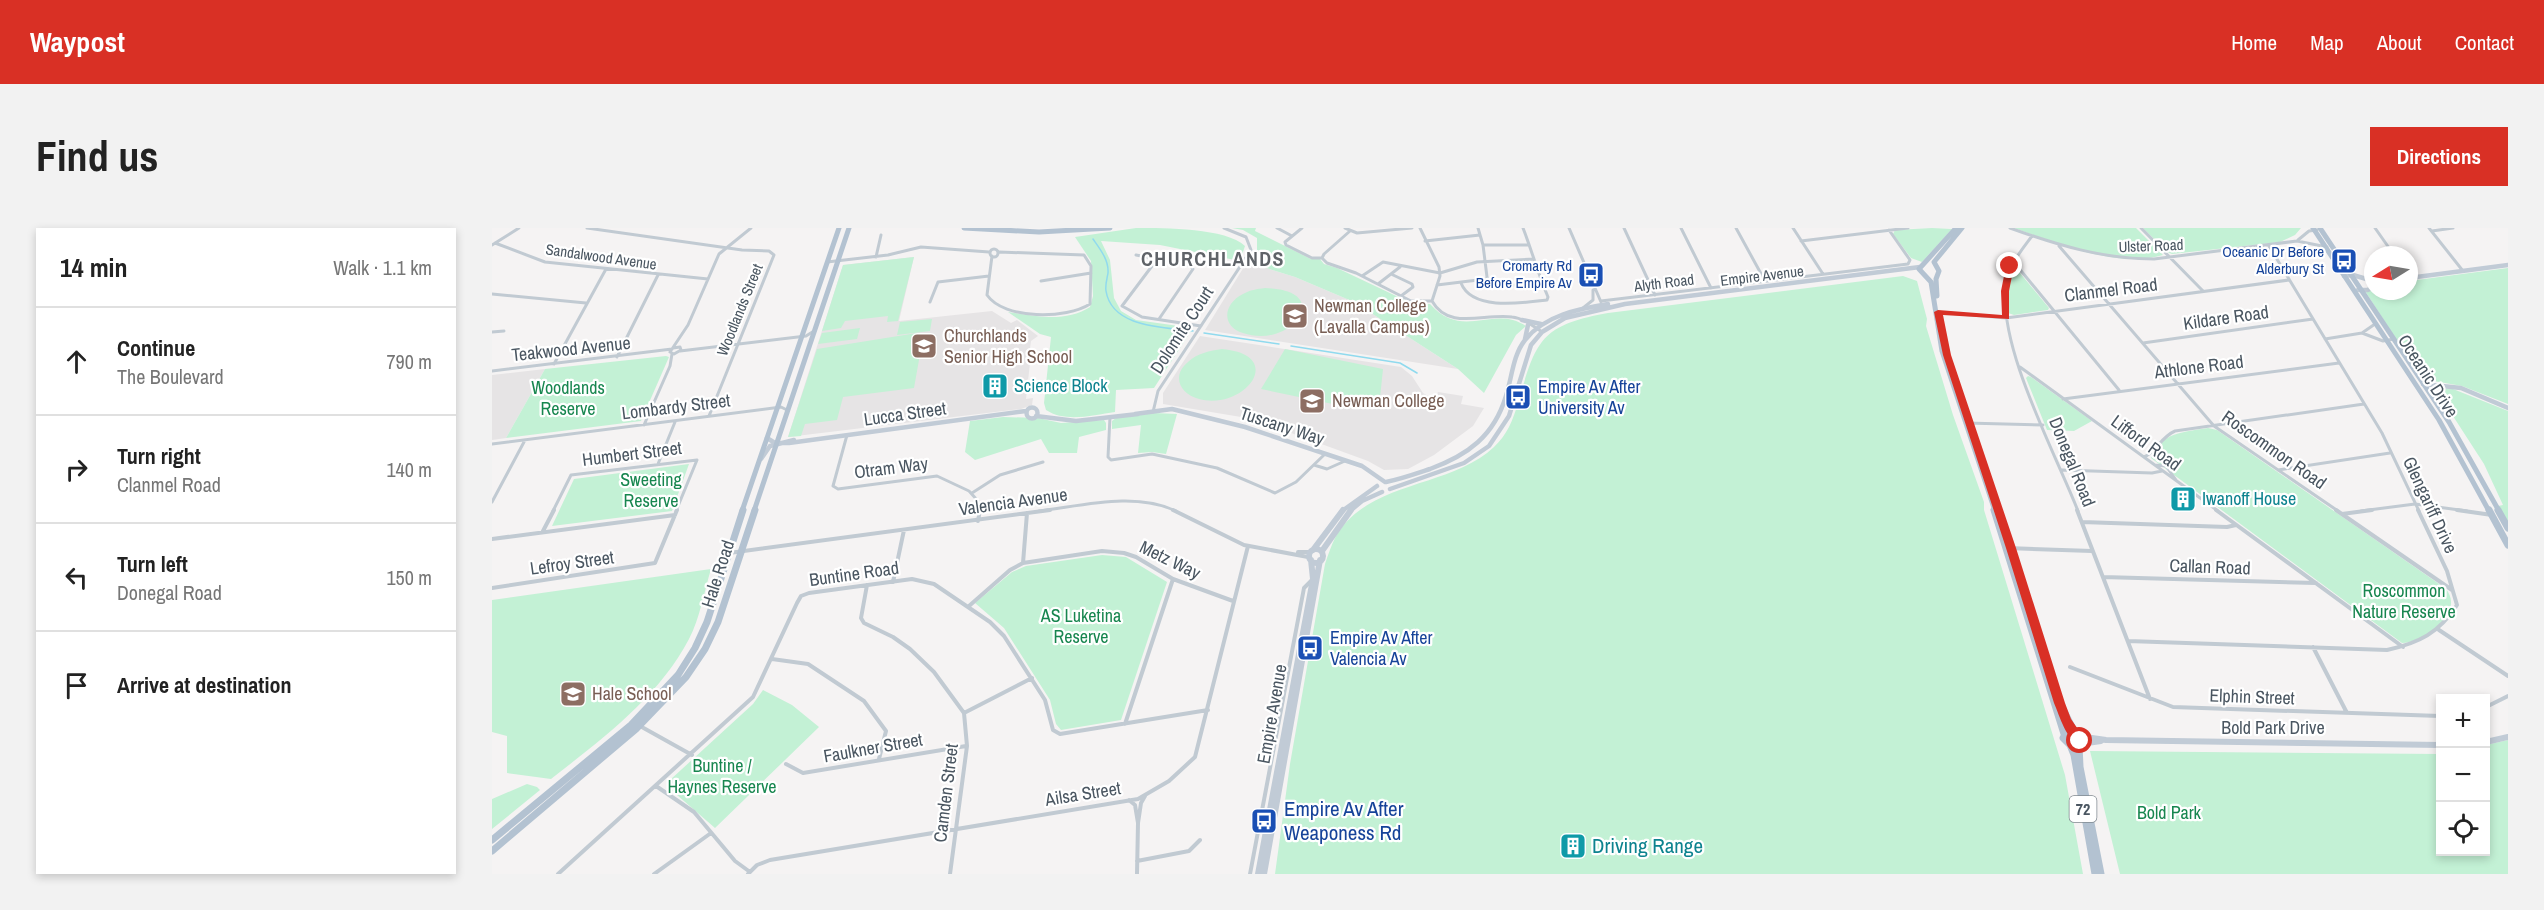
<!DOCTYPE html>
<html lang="en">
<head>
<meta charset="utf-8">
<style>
  body { margin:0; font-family:"Archivo Narrow",sans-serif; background:#f2f2f2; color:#222 }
  .controls { position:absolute; right:18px; bottom:18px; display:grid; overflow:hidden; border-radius:0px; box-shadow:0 3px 9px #0003 }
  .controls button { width:54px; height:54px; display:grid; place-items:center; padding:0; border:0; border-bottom:2px solid #e0e0e0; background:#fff; color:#222; font:30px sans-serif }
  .compass { position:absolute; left:1872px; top:18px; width:54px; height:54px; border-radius:50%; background:#fff; box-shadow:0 3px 9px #0003; rotate:259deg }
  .stop { position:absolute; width:18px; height:18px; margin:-14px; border:4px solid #d93025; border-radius:50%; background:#fff }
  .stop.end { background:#d93025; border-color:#fff; box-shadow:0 2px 6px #0008 }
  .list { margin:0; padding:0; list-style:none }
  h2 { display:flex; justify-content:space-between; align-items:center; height:78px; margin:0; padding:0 24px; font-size:26px }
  h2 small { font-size:20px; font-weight:400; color:#767676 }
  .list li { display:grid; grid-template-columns:39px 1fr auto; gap:18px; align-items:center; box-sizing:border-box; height:108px; padding:0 24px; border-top:2px solid #e0e0e0 }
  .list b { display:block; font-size:22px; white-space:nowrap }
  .list p { margin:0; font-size:20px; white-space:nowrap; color:#767676 }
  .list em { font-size:20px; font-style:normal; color:#767676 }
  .icon { flex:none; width:33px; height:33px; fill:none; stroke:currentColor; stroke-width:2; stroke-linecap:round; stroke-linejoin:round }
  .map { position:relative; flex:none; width:2016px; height:646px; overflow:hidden; border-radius:0px }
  header { display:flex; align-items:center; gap:36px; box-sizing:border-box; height:84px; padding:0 30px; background:#d93025; color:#fff }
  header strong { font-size:28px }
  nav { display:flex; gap:33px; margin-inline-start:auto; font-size:21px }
  .intro { display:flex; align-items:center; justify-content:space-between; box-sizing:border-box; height:144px; padding:0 36px }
  h1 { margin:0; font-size:42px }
  .button { padding:15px 27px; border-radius:0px; background:#d93025; color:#fff; font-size:21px; font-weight:700 }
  main { display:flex; gap:36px; padding:0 36px }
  aside { flex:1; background:#fff; border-radius:0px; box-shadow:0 3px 9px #0003 }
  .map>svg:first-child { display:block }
</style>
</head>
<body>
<header>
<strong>Waypost</strong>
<nav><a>Home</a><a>Map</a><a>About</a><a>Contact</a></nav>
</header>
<div class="intro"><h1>Find us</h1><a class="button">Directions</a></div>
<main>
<aside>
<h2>14 min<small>Walk · 1.1 km</small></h2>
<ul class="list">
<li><svg class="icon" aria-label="ahead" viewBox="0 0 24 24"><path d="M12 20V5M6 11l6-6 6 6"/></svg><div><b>Continue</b><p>The Boulevard</p></div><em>790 m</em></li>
<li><svg class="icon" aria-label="right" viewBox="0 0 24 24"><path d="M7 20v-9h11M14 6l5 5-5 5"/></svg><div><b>Turn right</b><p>Clanmel Road</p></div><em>140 m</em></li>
<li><svg class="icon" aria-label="left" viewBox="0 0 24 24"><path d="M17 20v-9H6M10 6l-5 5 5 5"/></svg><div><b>Turn left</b><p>Donegal Road</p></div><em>150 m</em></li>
<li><svg class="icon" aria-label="arrive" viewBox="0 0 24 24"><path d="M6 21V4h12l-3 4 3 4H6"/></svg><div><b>Arrive at destination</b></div></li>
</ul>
</aside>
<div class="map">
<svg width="2016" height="646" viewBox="0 0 2016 646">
  <rect width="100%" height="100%" fill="#f5f3f3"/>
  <!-- education -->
  <path fill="#e6e4e5" d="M422,29l-15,64 93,-10 19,12 6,-3 21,16 -7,5 -3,22h2l-4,36 7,-1 -1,7 -11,4 -233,28 55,-172z
    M755,34l48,15 59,25 104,67 -253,-39z
    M708,108l201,31 11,9 11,17 5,3 7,3 3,-7 25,4 -2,8 23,4 -11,18 -39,29 -26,14 -24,1 -16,-9 -115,-42 -90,-15v-11z
    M53,141l-39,69 -14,2v-65z"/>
  <!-- green -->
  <path fill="#c3f1d5" d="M644,0c30,0 90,0 109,18l-5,15 -80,-16 -59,-4 9,19 4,38 7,13 15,9 57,8 -39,60 -38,2 -1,22c-22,3 -49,11 -69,-2l-2,-7 7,-66 -11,-3 -32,-22c26,4 58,11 82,-5l3,-11 -2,-35 -16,-24z
    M740,0h24l-1,3 56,28h9l4,5 13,4 74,35 19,1c33,37 63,0 96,22l-10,9 -32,58 -26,-24 -104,-67 -59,-25 -48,-15 10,-12v-12l-14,-8z
    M1440,0l20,1 -30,33 -11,-4 -18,-24 2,-4z
    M1522,0h122l27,27c-45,14 -106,-12 -149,-27z
    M1651,0h158l-6,7 -15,7 -108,12 -5,-2z
    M422,29l-16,64 -11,1 1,-6 -43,5 -4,7 -19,3 21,-66z
    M1523,39l34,41 -1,2 -34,5 -6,-2v-23l4,-22z
    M2016,40v136l-46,-18 -40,-7 -57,-88 8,-3v3h36v-10z
    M1411,48l14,5 10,38 -1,7 27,89 31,87v8l81,265 18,99h-808l15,-110 35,-200c3,-9 6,-18 10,-26 32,-58 114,-49 159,-91 13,-12 19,-27 24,-44 18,-62 22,-78 90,-90z
    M773,60c72,2 26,62 -22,45 -22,-7 -20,-29 0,-39 7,-4 14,-5 22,-6z
    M440,91l-2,12 -33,4 3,-13z
    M368,100l-3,11 -39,5 4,-11z
    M425,105l-1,5 9,-1 -3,6 -8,45 -71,9 -6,23 -32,4 -4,12 -13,1 29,-88z
    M730,121c66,6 22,62 -23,50 -19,-5 -28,-23 -11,-37 9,-9 22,-11 34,-13z
    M793,121l98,20 -3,29 -28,10 -91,-19z
    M174,128l3,1 -28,64 -135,17 39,-69z
    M1536,148l3,1 61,44 -18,10 -27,-1 -21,-52z
    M1950,160l11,1 55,22v113l-10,-18 5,-1 -19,-41 -44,-68 -2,-4z
    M662,185l23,1 -11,40 -14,-2 -14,1 3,-28 -29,4v-8l4,-3z
    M511,189l35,1 23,5 43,-3 2,3v7l-27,7 -2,16h-28l-8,-14 -66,21 -10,-8 5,-31z
    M1716,200l9,2 228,158c22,24 -21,54 -43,55l-251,-185c9,-26 34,-26 57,-30z
    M197,236l-17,47 -120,15 22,-47z
    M610,327l24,2 41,25 -46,138 -60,10 -5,-6 -6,-24 -46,-72 -29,-25 37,-31 14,-6z
    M219,341c-7,23 -11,49 -22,70 -31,59 -87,100 -138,140l-44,-6v-37l-15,-4v-132z
    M271,462l29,15 27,22 -104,101 -46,-40 1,-8 83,-76z
    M2016,512v134h-388l-30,-123 350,3v98h46v-107z
    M35,556l10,3 3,3 -48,39v-30z"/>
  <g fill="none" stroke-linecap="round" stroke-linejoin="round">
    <!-- stream -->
    <path stroke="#90daee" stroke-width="1.5" d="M601,11c7,10 16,21 15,34 -1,6 -3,12 -2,18 6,37 58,36 87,40
      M712,105l75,11
      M799,118l109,17 17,10"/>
    <!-- street-far1 -->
    <path stroke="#c1cad2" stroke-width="3" d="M95,0l155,22 27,1 5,4 -65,161
      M785,0l15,8
      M810,0l-17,14 1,3 26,13h10
      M853,0l12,5 55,-5
      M928,0l19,39 1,9 -8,25c17,30 52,12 80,16 11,1 21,9 30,15
      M986,0l5,17 5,40h56
      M1077,0l32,74
      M1132,0l31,67
      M1189,0l30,60
      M1244,0l29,53
      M1301,0l30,46
      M1518,0c47,17 93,31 144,31l143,-18 30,6
      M1649,0l62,63
      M1883,0l19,27
      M1937,0l34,43
      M858,3l-26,23 -2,4 5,5 29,10 55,28h21
      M1940,3l21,-3
      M1540,8c-11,15 -24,30 -26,48 -9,62 49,168 72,227
      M1806,12l11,-9 8,-1
      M933,13l55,-6
      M1309,13l107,-13
      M3,15l50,19 163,17
      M0,17l27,-17
      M991,17h46
      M1567,18l155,180 124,85
      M1777,18l113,187 37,78
      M498 25a4 4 0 1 1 8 0a4 4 0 1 1-8 0Z
      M644,27l53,10 4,4 -34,50
      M500,28l-5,39c17,25 80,24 103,9l1,-38 -7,-11 -85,-3
      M384,29l5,-22
      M666,30l-36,48 20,11 59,9
      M1521,33l106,129
      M335,34l61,-7 33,-8 68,5
      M899,46l21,10 1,3 -12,9
      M870,48l21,-14 57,11 37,-11 57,-3
      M549,53l50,-8
      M969,55c11,28 61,20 86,17l1,-3c-10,-23 -16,-46 -25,-69
      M886,56l22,-17
      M945,57l49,-6
      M0,66l94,9
      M1109,73l307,-37 2,-4 -21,-30
      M438,74l8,-20 51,-6
      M1091,80l10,-8v-10
      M1444,84l70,6 283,-38
      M0,104l12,-1
      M1870,105l13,-9
      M1833,111l37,-6 21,8 11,-2
      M1651,115l170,-24
      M181,120l7,-1 1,3 -7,4 -4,-2 18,-27 31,-71 32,-26
      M188,123l126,-15 8,-5
      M125,129l41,-82
      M62,136l52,-95
      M1528,139l198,144
      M0,143l180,-22
      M1571,171l276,-36
      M661,184l5,-21 93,-141 -5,-13 -22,-9
      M618,189l-2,40 3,3 41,-6 65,14 58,25 21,-11 29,-28
      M1474,195l77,2
      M152,197l26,-59 2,-12
      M355,207l-14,51 5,3 99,-13 32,15 9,10 1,10
      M0,216l289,-37 6,3
      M1652,229c12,-5 17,-20 31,-26l189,-27
      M166,236l17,-42
      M822,237l13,4 18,-8
      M1663,237l11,1 10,14
      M1570,242l90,3 10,-2
      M1786,242l112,-17
      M480,265l28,-18 43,-13
      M0,274l32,-60
      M61,283l18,-36 126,-15 -21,51
      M547,283c42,-5 96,-20 137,0
      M1869,283l54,-7 52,7"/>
    <!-- street -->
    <path stroke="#c1cad2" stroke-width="4" d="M681,282l71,35 64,12
      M1585,282l73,189
      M1724,282l187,137
      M1844,282l116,80
      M1965,282l35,5
      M1850,286l30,-4
      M486,293l2,-11
      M1590,294l145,5 9,-2
      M51,303l11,-21
      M0,311l183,-24
      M1515,320l85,3
      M806,324h13
      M237,325l321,-43
      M531,335l79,-12 22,2 12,4 37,22 60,22
      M1611,349l213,6
      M401,354l11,-52
      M375,357l-6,33 3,5 29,14 17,12 24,23 30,41 3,33 -17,128
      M0,360l163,-25 22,-53
      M477,378l41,-36 13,-7 4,-50
      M1947,402l69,46
      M1636,413l259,9c32,-7 52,-17 70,-45l-10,-34 -29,-61
      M1821,419l34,66
      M280,431l36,5 56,37 22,30 -7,28
      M1578,439l103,40 267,9
      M1994,479l22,-11
      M472,485l68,-35
      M633,496l48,-145
      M148,498l52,29
      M294,536l17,9 163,-27
      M164,558l38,26 41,49 15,11
      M637,572l6,5 3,18 -1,51
      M646,595l3,-20 4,-7
      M645,633l52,-10 11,-11
      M66,646l195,-177 44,-94 4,-7 8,-3 103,-14 22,5 56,38 14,14 41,64 8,30 7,4 148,-24
      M162,646l57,-41
      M256,646l9,-9 13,-5 368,-61 31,-18 26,-24 53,-211
      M758,646l54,-286 9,-9"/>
    <!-- secondary-far1 -->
    <path stroke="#c1cbd6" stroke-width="4.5" d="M1852,48l9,-1 20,6
      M1917,50l99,-13
      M1866,62h10l5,-4
      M1030,92l19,4
      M1033,111l3,-14
      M1931,156l38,4 47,20
      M534.5 185a5.5 5.5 0 1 1 11 0a5.5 5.5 0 1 1-11 0Z
      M643,186l37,-5 73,18 117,39 23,16
      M544,188l40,5 62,-7
      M275,210l8,5h14l237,-32
      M269,231l9,-13 24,-6
      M894,254c15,-3 29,-8 44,-13 38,-14 64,-33 76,-73 6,-19 7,-41 19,-56 20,-25 53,-31 83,-36
      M898,261l74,-26 25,-17 20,-30 22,-71 11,-13 23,-14 60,-14 295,-37
      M850,283l35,-25
      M858,283l12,-10 20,-9"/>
    <!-- secondary -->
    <path stroke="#c1cbd6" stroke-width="6" d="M817 328a7 7 0 1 1 14 0a7 7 0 1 1-14 0Z
      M821,322l30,-40
      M830,323l29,-41
      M1586,508l28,4 334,5
      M1994,514l22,-5
      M1588,516l21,-3
      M766,646l55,-295 -2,-19
      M772,646l56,-314"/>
    <!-- primary-far1 -->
    <path stroke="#b3c2d1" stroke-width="5" d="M472,0l75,4 71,-4
      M1464,0l-37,41 12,13 11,69 53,160
      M1821,0l126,192 50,91
      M1828,0l129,194 50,89
      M1445,68l-1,-17 3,-8 -5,-9 28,-34
      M250,283l97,-283
      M262,283l95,-283"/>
    <!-- primary -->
    <path stroke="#b3c2d1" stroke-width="7" d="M1502,282l70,224
      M1997,282l19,35
      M2006,282l10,18
      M1531,359l37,116 15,30
      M1574,504l9,1 6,8 -3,4h-8l-7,-7z
      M1578,517l4,10 21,119
      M1587,517l1,22 21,107
      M0,612l139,-115 47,-50 17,-27 12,-26 36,-112
      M0,623l144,-122 50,-52 19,-28 13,-27 37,-112"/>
  </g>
  <!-- route -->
  <path fill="#d93025" d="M1518,36l4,2 -5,25v28l-66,-4 8,40 65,193 49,155 6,16 15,22 -6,5c-14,-7 -20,-29 -26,-43l-48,-155 -63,-193 -9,-43 4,-2 64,5 -1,-24 5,-25z"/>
  <!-- icons -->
  <defs>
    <symbol id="bus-square" viewBox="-11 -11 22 22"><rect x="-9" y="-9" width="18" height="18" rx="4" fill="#1a4fb4" stroke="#fff"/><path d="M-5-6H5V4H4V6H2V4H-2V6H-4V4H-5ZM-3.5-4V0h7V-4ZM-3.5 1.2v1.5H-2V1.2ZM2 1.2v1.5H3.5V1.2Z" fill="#fff"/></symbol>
    <symbol id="school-square" viewBox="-11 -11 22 22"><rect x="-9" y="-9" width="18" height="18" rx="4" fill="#8d6e63" stroke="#fff"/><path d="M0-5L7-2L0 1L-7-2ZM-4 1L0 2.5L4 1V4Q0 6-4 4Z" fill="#fff"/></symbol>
    <symbol id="building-square" viewBox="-11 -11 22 22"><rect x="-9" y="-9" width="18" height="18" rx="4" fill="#0f9aa8" stroke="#fff"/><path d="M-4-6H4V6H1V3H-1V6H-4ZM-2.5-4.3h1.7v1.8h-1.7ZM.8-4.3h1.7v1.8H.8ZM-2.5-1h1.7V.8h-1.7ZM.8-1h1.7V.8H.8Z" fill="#fff"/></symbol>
  </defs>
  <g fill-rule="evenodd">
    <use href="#bus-square" x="1837" y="18" width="30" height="30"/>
    <use href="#bus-square" x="1084" y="32" width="30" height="30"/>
    <use href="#school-square" x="788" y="73" width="30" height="30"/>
    <use href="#school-square" x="417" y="103" width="30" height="30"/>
    <use href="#building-square" x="488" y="143" width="30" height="30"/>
    <use href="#bus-square" x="1011" y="154" width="30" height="30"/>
    <use href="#school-square" x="805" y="158" width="30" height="30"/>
    <use href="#building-square" x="1676" y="256" width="30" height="30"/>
    <use href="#bus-square" x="803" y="405" width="30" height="30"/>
    <use href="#school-square" x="66" y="451" width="30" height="30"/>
    <use href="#bus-square" x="757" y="578" width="30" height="30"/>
    <use href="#building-square" x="1066" y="603" width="30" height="30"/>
  </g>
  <g text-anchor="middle" stroke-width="4.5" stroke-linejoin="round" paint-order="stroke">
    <!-- far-street labels -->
    <g font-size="15" fill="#4a5661" stroke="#fff">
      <text transform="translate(1659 18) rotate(-2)" y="5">Ulster Road</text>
      <text transform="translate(109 29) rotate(8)" y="5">Sandalwood Avenue</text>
      <text transform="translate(1270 48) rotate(-7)" y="5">Empire Avenue</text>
      <text transform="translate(1172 55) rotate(-7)" y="5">Alyth Road</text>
      <text transform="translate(248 82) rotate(-68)" y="5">Woodlands Street</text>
    </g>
    <!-- far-transit labels -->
    <g font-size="15" fill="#164399" stroke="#fff" text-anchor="end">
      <text x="1832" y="29">Oceanic Dr Before<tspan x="1832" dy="17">Alderbury St</tspan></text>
      <text x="1080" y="43">Cromarty Rd<tspan x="1080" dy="17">Before Empire Av</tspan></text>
    </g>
    <!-- shield labels -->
    <rect fill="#fff" stroke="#808990" stroke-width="1.5" x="1577.5" y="568" width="27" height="26" rx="4.5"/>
    <g font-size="16" font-weight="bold" fill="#4a5661">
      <text x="1591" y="587">72</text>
    </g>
    <!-- street labels -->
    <g font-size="18" fill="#4a5661" stroke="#fff">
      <text transform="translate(1619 62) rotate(-7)" y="6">Clanmel Road</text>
      <text transform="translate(1734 90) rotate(-8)" y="6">Kildare Road</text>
      <text transform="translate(690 102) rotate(-57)" y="6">Dolomite Court</text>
      <text transform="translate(79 121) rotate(-6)" y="6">Teakwood Avenue</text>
      <text transform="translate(1707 139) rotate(-7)" y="6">Athlone Road</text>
      <text transform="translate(1936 148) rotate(57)" y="6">Oceanic Drive</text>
      <text transform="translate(184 179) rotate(-7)" y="6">Lombardy Street</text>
      <text transform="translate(413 186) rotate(-8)" y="6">Lucca Street</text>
      <text transform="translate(790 198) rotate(18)" y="6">Tuscany Way</text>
      <text transform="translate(1654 215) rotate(36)" y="6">Lifford Road</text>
      <text transform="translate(1782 222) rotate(35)" y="6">Roscommon Road</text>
      <text transform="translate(140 226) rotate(-7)" y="6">Humbert Street</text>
      <text transform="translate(1580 234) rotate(68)" y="6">Donegal Road</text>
      <text transform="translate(399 240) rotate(-7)" y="6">Otram Way</text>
      <text transform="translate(521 274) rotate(-8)" y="6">Valencia Avenue</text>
      <text transform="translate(1938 277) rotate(65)" y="6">Glengariff Drive</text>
      <text transform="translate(678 332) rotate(26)" y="6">Metz Way</text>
      <text transform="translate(80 335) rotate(-8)" y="6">Lefroy Street</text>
      <text transform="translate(1718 339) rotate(2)" y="6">Callan Road</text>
      <text transform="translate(226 346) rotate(-72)" y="6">Hale Road</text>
      <text transform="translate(362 346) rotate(-8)" y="6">Buntine Road</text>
      <text transform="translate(1760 469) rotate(2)" y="6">Elphin Street</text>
      <text transform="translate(780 486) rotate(-80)" y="6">Empire Avenue</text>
      <text x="1781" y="506">Bold Park Drive</text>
      <text transform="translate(381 520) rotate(-10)" y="6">Faulkner Street</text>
      <text transform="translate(454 565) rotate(-83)" y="6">Camden Street</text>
      <text transform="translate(591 566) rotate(-9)" y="6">Ailsa Street</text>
    </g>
    <!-- education labels -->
    <g font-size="18" fill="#785e54" stroke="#fff" text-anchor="start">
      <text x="822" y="84">Newman College<tspan x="822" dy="21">(Lavalla Campus)</tspan></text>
      <text x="452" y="114">Churchlands<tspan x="452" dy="21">Senior High School</tspan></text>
      <text x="840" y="179">Newman College</text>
      <text x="100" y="472">Hale School</text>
    </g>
    <!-- culture labels -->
    <g font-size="18" fill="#0d838f" stroke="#fff" text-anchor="start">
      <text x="522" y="164">Science Block</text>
      <text x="1710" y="277">Iwanoff House</text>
    </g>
    <!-- transit labels -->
    <g font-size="18" fill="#164399" stroke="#fff" text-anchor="start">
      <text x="1046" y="165">Empire Av After<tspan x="1046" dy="21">University Av</tspan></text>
      <text x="838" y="416">Empire Av After<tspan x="838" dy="21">Valencia Av</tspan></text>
    </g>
    <!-- park labels -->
    <g font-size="18" fill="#17864f" stroke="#fff">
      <text x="76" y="166">Woodlands<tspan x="76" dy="21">Reserve</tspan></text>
      <text x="159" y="258">Sweeting<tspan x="159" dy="21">Reserve</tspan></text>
      <text x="1912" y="369">Roscommon<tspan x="1912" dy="21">Nature Reserve</tspan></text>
      <text x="589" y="394">AS Luketina<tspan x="589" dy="21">Reserve</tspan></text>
      <text x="230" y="544">Buntine /<tspan x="230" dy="21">Haynes Reserve</tspan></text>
      <text x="1677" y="591">Bold Park</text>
    </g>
    <!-- far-district labels -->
    <g font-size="20" font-weight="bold" letter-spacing="1.5" fill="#5f6368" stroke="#fff">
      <text x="721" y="38">CHURCHLANDS</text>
    </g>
    <!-- near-transit labels -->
    <g font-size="21" fill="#164399" stroke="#fff" text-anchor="start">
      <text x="792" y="588">Empire Av After<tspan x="792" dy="24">Weaponess Rd</tspan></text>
    </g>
    <!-- near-culture labels -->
    <g font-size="21" fill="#0d838f" stroke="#fff" text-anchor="start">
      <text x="1100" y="625">Driving Range</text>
    </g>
  </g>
</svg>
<div class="controls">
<button>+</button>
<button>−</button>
<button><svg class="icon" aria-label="locate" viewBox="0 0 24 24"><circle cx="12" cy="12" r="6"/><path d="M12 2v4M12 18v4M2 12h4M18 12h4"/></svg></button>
</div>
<svg class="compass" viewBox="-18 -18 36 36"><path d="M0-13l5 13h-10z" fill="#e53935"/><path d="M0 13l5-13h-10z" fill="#767676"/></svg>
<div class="stop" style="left:1588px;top:513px"></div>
<div class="stop end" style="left:1518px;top:38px"></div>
</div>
</main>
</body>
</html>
